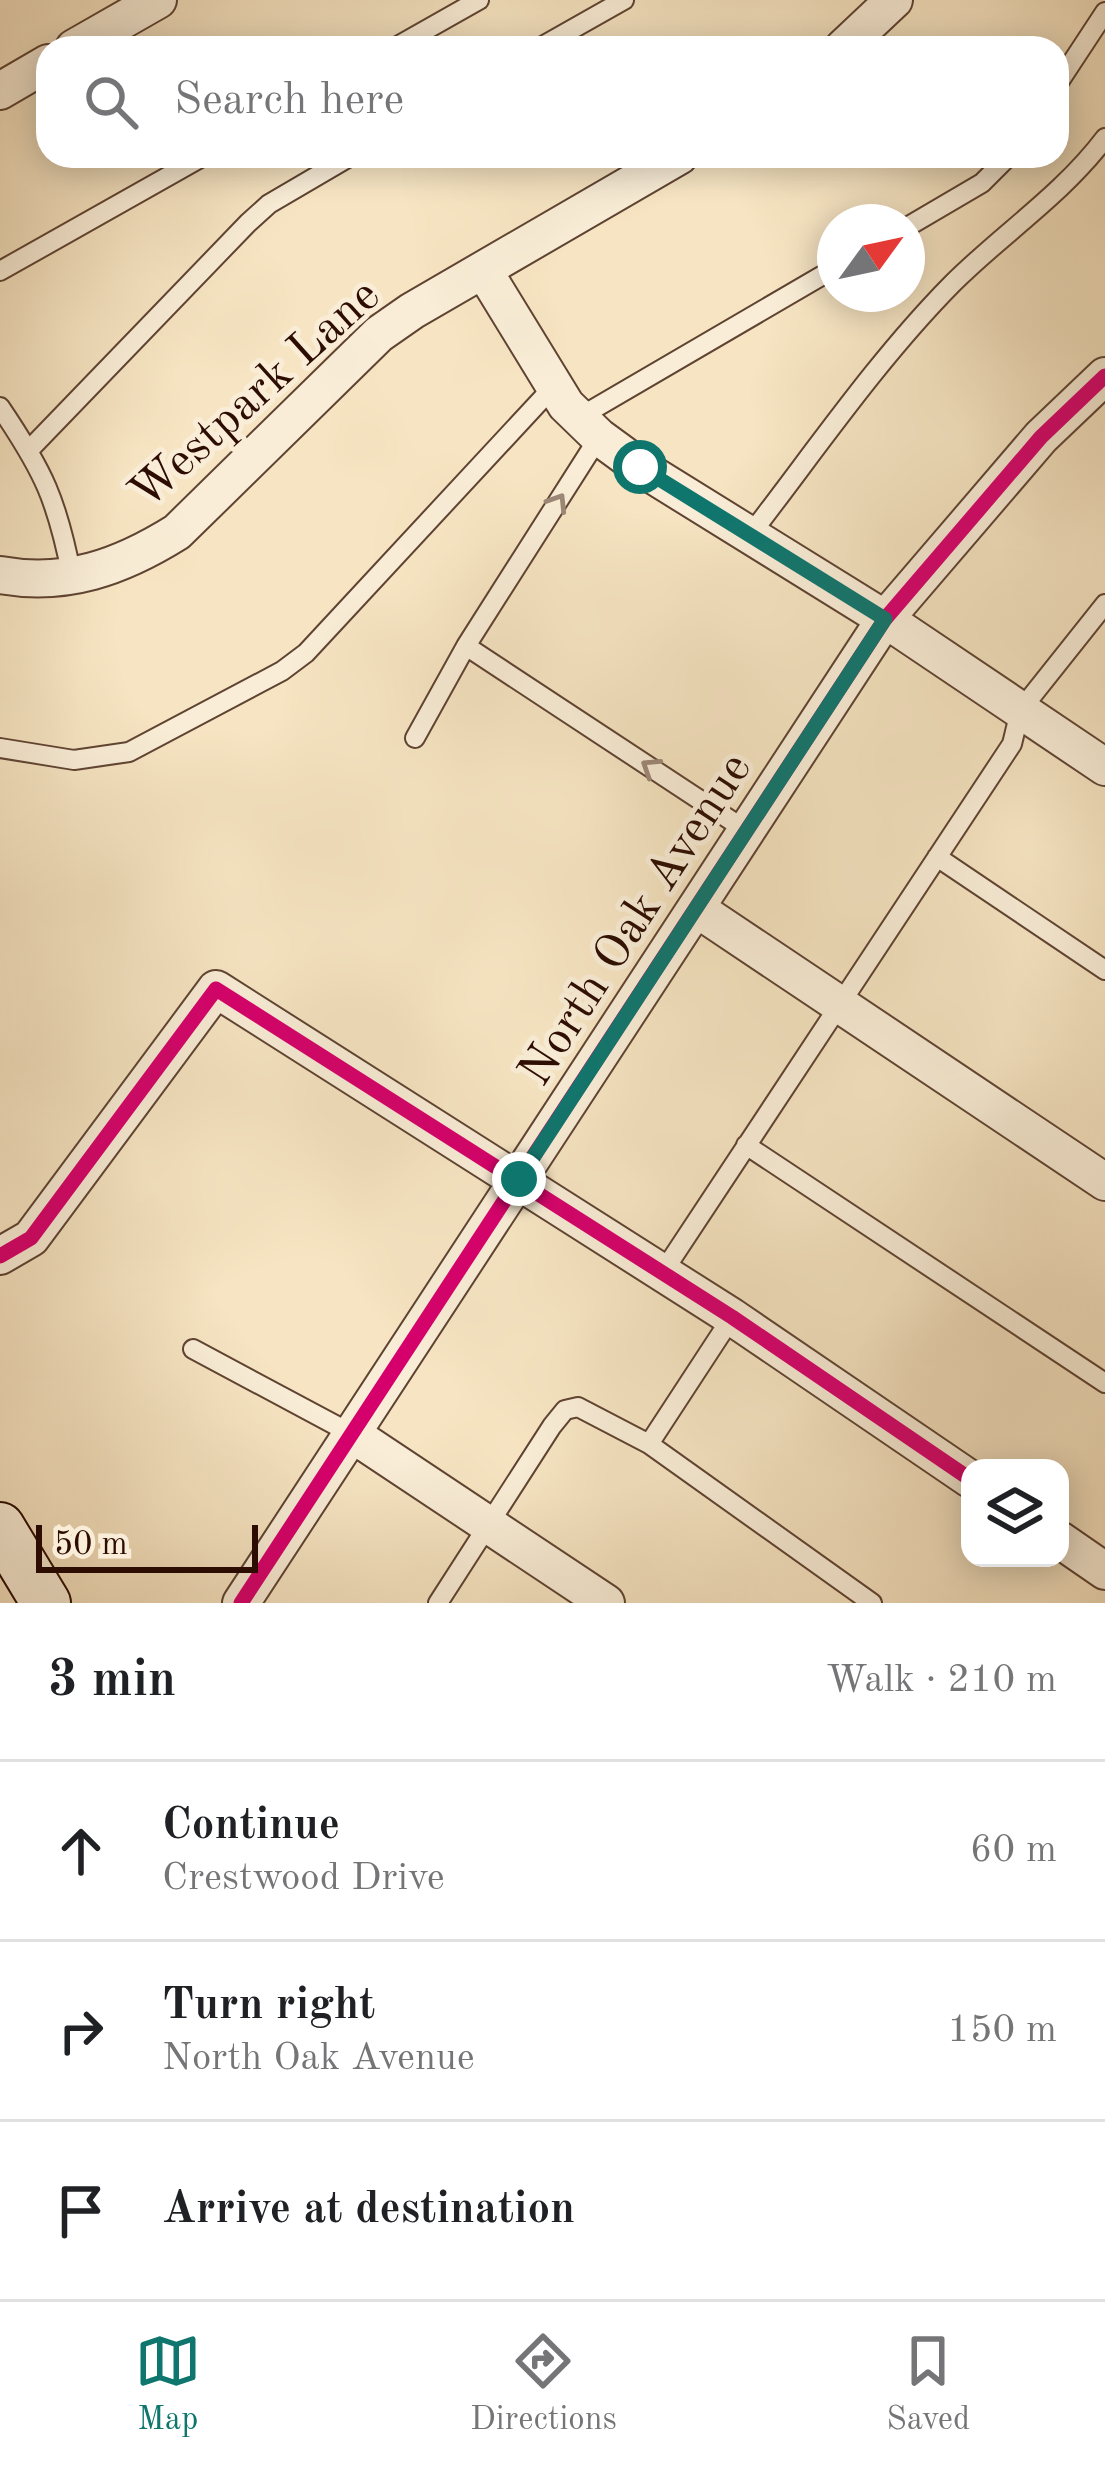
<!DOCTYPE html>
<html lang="en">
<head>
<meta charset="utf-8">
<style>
  body { margin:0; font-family:"Old Standard TT",serif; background:#f6f6f6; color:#202124 }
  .controls { position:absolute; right:36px; bottom:36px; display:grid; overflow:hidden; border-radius:24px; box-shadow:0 6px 30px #0003 }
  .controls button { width:108px; height:108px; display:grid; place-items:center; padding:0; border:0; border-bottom:3px solid #e0e0e0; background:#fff; color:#202124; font:60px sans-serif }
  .compass { position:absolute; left:817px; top:204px; width:108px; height:108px; border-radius:50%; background:#fff; box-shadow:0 6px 30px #0003; rotate:57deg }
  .scale { position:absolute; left:36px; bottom:30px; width:222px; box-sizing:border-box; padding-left:12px; border:6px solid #2d0d02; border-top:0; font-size:33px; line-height:42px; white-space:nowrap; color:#2d0d02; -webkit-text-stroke:9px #f9edd7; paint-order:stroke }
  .stop { position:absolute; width:36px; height:36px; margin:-27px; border:9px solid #0f766e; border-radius:50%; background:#fff }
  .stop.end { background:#0f766e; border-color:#fff; box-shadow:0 3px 12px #0008 }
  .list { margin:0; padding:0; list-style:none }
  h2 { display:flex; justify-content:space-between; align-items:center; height:156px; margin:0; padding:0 48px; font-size:51px }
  h2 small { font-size:39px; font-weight:400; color:#757577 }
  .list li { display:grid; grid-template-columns:78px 1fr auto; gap:36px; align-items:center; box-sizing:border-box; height:180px; padding:0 48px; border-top:3px solid #e0e0e0 }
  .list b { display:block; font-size:45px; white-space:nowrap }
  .list p { margin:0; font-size:39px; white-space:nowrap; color:#757577 }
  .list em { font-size:39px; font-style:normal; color:#757577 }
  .icon { flex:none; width:66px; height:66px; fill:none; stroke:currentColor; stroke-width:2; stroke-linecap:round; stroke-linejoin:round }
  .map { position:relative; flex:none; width:1105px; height:1603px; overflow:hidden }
  .search { position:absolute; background:#fff; box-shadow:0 6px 30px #0003; left:36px; right:36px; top:36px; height:132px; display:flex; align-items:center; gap:30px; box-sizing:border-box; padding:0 42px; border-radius:36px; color:#757577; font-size:45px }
  .sheet { height:696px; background:#fff }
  nav { display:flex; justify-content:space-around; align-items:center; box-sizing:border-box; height:168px; border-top:3px solid #e0e0e0; background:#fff; font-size:33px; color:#757577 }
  nav a { display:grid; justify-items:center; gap:6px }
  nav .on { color:#0f766e }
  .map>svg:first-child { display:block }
</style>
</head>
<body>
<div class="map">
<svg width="1105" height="1603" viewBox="0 0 1105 1603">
  <rect width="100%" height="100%" fill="#f6e4c2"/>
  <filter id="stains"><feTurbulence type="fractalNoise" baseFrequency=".00167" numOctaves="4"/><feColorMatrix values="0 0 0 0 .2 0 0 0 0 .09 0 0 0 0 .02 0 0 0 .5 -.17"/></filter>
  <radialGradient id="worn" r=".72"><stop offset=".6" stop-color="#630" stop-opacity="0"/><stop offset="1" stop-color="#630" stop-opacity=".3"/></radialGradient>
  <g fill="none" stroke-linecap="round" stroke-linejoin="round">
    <defs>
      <path id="service" d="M394,48l85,-48
        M539,48l85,-48
        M1057,85l48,-73
        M907,227l75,-44 27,-27
        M0,271l204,-115
        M0,407c44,65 57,93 72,170
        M578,418l257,-150
        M599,437l-133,209 281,185
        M29,450l219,-227 21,-19 82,-48
        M750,535c65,-84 127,-175 202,-251 50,-50 110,-89 153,-146
        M415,738l51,-92
        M0,748l74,12 55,-8 153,-81 24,-18 247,-266
        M937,857l168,113
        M746,1145l359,238
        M663,1272l349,-528 8,-33 85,-107
        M193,1349l159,85
        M649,1444l83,-127
        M438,1603l114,-177 13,-16 13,-3 71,37 223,159"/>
      <path id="minor" d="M74,48l84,-48
        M843,48l51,-48
        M0,91l48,-28
        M484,271l82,134 33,32 41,30 245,152 220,148
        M0,575c66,12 121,-8 177,-43l202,-198 33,-23 267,-155
        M697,909l408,273
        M0,1256l31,-18 185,-249 516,328 238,162
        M352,1434l254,169
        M1060,1540l45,31
        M241,1603l644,-984 156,-182 64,-61"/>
      <path id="secondary" d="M0,1527l46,76"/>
    </defs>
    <!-- service casing -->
    <use href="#service" stroke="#5f4332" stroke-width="22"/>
    <!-- minor casing -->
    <use href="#minor" stroke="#5f4332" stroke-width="40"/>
    <!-- secondary casing -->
    <use href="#secondary" stroke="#2d0d02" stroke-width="52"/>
    <!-- service -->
    <use href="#service" stroke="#f9edd7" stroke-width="18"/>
    <!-- minor -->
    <use href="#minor" stroke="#f9edd7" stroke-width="36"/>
    <!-- secondary -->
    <use href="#secondary" stroke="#f9edd7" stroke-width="48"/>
    <defs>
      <path id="cycleway" d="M0,1256l31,-18 185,-249 516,328 238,162
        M241,1603l644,-984 156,-182 64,-61"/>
    </defs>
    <!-- cycleway casing -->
    <use href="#cycleway" stroke="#f9edd7" stroke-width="22"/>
    <!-- cycleway -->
    <use href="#cycleway" stroke="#d6006c" stroke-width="15"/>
  </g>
  <!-- one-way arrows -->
  <defs><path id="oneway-chevron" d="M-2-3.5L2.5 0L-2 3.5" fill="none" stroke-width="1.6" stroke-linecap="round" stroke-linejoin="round" transform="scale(3)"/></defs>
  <g stroke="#9d8877">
    <use href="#oneway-chevron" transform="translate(558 502) rotate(-58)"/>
    <use href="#oneway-chevron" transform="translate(650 767) rotate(-147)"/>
  </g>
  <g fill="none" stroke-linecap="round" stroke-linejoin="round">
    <!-- route -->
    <path stroke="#0f766e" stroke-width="15" d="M519,1179l366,-560 -245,-152"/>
  </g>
  <g text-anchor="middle" stroke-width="10" stroke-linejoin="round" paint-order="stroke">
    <!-- street labels -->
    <g font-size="48" fill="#2d0d02" stroke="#f9edd7">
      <text transform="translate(253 392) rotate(-42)" y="17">Westpark Lane</text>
      <text transform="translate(633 918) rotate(-57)" y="17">North Oak Avenue</text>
    </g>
  </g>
  <rect width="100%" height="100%" filter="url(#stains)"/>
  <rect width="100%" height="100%" fill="url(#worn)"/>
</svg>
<div class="controls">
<button><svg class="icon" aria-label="layers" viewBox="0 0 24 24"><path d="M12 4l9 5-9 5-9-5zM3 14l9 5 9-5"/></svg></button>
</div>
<svg class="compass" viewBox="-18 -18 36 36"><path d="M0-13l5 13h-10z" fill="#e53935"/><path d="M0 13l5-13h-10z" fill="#757577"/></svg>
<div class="scale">50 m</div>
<div class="stop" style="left:640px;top:467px"></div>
<div class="stop end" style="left:519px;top:1179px"></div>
<div class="search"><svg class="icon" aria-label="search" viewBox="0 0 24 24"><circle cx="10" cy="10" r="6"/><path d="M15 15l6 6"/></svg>Search here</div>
</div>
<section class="sheet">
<h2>3 min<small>Walk · 210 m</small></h2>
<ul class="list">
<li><svg class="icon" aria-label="ahead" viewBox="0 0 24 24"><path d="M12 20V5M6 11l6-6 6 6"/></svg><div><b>Continue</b><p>Crestwood Drive</p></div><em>60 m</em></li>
<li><svg class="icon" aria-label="right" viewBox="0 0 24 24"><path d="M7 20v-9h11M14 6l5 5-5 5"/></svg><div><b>Turn right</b><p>North Oak Avenue</p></div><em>150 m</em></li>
<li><svg class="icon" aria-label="arrive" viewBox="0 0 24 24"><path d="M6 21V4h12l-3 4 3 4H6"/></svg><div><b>Arrive at destination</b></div></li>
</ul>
</section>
<nav>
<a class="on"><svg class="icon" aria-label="map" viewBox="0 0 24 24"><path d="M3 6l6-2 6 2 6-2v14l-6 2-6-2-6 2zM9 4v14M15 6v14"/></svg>Map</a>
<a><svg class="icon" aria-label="directions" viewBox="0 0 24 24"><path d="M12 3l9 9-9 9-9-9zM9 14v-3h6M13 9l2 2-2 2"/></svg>Directions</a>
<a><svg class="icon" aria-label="saved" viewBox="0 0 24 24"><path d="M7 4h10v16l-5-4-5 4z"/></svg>Saved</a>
</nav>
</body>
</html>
